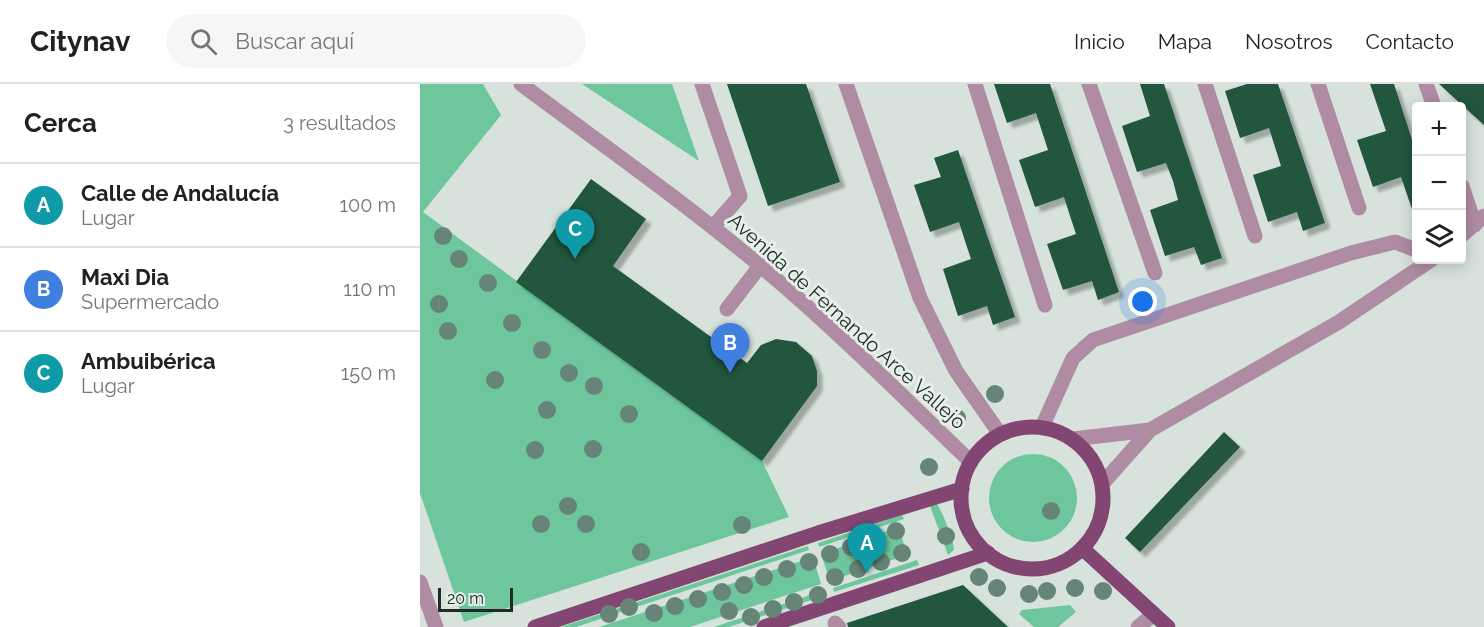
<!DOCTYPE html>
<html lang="es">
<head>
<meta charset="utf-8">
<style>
  body { margin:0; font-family:Raleway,sans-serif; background:#f6f6f6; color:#202124 }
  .controls { position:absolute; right:18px; top:18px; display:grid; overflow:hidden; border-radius:6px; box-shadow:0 3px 15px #0003 }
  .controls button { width:54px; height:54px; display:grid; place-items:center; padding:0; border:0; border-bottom:2px solid #e0e0e0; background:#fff; color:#202124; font:30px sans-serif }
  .scale { position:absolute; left:18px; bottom:15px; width:75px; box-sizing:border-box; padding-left:6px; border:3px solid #242926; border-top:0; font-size:16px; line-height:21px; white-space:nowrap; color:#242926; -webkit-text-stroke:4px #e4f0e9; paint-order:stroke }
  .you { position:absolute; left:723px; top:218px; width:21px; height:21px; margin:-15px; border:4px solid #fff; border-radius:50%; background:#1a73e8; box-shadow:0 0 0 9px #1a73e833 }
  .badge { display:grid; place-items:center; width:39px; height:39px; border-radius:50%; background:#ea580c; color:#fff; font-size:20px; font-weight:700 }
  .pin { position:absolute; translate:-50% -50px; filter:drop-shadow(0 2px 3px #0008) }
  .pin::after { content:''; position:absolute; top:32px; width:21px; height:18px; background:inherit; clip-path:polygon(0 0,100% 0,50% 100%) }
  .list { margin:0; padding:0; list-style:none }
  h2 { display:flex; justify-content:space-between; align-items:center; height:78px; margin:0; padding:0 24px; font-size:26px }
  h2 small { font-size:20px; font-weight:400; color:#757577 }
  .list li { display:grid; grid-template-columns:39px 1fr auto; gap:18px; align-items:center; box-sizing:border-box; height:84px; padding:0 24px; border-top:2px solid #e0e0e0 }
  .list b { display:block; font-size:22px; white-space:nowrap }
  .list p { margin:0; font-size:20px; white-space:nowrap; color:#757577 }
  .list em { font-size:20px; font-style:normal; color:#757577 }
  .icon { flex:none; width:33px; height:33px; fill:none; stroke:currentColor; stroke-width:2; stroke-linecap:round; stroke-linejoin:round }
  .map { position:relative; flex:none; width:1064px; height:543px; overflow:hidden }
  header { display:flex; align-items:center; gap:36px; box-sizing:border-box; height:84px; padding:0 30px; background:#fff; border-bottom:2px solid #e0e0e0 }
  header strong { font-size:28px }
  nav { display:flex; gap:33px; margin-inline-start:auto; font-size:21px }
  .search { width:420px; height:54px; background:#f6f6f6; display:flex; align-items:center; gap:15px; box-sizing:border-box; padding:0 21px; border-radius:33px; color:#757577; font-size:22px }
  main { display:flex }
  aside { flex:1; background:#fff }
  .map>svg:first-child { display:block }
</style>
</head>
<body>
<header>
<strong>Citynav</strong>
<div class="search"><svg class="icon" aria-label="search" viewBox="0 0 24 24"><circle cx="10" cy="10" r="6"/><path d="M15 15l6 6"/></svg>Buscar aquí</div>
<nav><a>Inicio</a><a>Mapa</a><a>Nosotros</a><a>Contacto</a></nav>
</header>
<main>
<aside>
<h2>Cerca<small>3 resultados</small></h2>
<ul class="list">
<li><span class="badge" style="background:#0f9aa8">A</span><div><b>Calle de Andalucía</b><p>Lugar</p></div><em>100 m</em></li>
<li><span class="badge" style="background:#3f7fe0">B</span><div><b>Maxi Dia</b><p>Supermercado</p></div><em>110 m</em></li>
<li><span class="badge" style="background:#0f9aa8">C</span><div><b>Ambuibérica</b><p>Lugar</p></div><em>150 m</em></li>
</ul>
</aside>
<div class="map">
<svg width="1064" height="543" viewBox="0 0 1064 543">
  <defs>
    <filter id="shadow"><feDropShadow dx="5.5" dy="5.5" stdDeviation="1.5" flood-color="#0004"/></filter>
  </defs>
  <rect width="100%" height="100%" fill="#d7e2dc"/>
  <!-- green -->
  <path fill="#6ec79c" d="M0,0h63l18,31 -78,97 339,249 27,56 -325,105 -44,-129z
    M162,0h90l27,77z
    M569 414a44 44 0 1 1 88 0a44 44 0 1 1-88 0Z
    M516,419c5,4 19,41 18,47l-6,5 -18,-49z
    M482,431l2,4 -85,28 -1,-4z
    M479,443l8,28 -77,26 -9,-27z
    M388,462l1,4 -233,77h-15z
    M393,473l8,27 -131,43h-91z
    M497,476l2,5 -85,27 -1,-4z
    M402,507l2,5 -95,31h-15z
    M650,521l6,7 -18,15h-24l-15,-13 3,-4z"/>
  <!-- building -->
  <path fill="#20573e" filter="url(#shadow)" d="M307,0h79l34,98 -72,24z
    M574,0h56l69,208 -21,8 -6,-19 -29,9 -16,-46 29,-10 -6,-18 -6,-19 -29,10 -16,-47 29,-10 -12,-37 -29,10z
    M720,0h24l58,174 -21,7 -7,-18 -29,9 -15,-46 28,-10 -5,-19 -7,-18 -29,9 -15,-46 28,-10z
    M827,0h31l47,139 -22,8 -6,-19 -29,10 -15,-47 28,-9 -12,-38 -29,10 -15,-47z
    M950,0h24l22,68v60h-3l-12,-35 -28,10 -16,-47 29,-9z
    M1019,0h45v41z
    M538,66l57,167 -22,8 -6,-19 -29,10 -15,-47 28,-10 -6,-18 -6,-19 -29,10 -16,-47 27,-8 -7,-19z
    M171,95l55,40 -33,47 134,97 14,-18 15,-6 20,3 16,14 5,15v15l-55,75 -246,-179z
    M804,348l16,15 -100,105 -15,-14z
    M543,501l45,42h-160l-1,-4z"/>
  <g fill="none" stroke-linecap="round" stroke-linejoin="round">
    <!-- minor -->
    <path stroke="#af8ca4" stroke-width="15" d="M101,0c79,59 160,116 236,179 75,62 144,132 214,199
      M282,0l38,112 -27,31
      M426,0l74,214 36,73 44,63
      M555,0l70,221
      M669,0l66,189
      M785,0l50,152
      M898,0l41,124
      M1006,0l8,22
      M1042,102l13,39
      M1042,151l22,-19
      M307,225l33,-43
      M622,343l31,-69 20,-18 258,-87 44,-11 21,8
      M653,355l77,-9 189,-108 92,-62
      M682,400l48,-54
      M0,498l16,45
      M415,539l4,4
      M718,543l16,-13"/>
    <!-- major -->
    <path stroke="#834672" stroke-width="15" d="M541 414a71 71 0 1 1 142 0a71 71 0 1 1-142 0Z
      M662,464l86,79
      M115,543l283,-94 144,-44
      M344,543l224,-74"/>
  </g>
  <!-- trees -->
  <g fill="#668477">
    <circle cx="23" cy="152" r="9"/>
    <circle cx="39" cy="175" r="9"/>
    <circle cx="68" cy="199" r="9"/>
    <circle cx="19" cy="220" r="9"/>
    <circle cx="92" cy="239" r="9"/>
    <circle cx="28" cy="247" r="9"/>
    <circle cx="122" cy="266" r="9"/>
    <circle cx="149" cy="289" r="9"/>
    <circle cx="75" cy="296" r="9"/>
    <circle cx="174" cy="302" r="9"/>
    <circle cx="575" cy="310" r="9"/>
    <circle cx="127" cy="326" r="9"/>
    <circle cx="209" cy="330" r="9"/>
    <circle cx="537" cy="334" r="9"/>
    <circle cx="173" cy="365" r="9"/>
    <circle cx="115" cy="366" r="9"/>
    <circle cx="509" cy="383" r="9"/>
    <circle cx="148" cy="422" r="9"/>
    <circle cx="631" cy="427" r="9"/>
    <circle cx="121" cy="440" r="9"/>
    <circle cx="166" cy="440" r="9"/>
    <circle cx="322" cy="441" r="9"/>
    <circle cx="476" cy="447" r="9"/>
    <circle cx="526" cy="452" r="9"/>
    <circle cx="454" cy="457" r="9"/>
    <circle cx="431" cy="463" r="9"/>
    <circle cx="221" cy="468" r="9"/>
    <circle cx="482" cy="469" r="9"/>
    <circle cx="410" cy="470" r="9"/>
    <circle cx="389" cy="478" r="9"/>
    <circle cx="461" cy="478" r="9"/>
    <circle cx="367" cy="485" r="9"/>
    <circle cx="438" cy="485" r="9"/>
    <circle cx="344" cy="493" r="9"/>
    <circle cx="415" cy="493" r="9"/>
    <circle cx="559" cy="493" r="9"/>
    <circle cx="324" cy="501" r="9"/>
    <circle cx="577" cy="504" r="9"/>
    <circle cx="655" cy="504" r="9"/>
    <circle cx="627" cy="507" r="9"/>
    <circle cx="683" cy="507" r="9"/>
    <circle cx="302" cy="508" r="9"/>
    <circle cx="609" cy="510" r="9"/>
    <circle cx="398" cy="511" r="9"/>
    <circle cx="278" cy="515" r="9"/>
    <circle cx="374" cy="518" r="9"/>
    <circle cx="255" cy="522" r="9"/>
    <circle cx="209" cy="523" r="9"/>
    <circle cx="353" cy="525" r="9"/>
    <circle cx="309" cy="527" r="9"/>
    <circle cx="234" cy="529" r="9"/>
    <circle cx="189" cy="530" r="9"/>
    <circle cx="331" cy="533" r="9"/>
  </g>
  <g text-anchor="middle" stroke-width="6" stroke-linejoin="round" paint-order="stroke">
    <!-- street labels -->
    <g font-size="20" fill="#242926" stroke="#e4f0e9">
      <text transform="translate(427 237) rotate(42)" y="7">Avenida de Fernando Arce Vallejo</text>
    </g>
  </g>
</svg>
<div class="controls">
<button>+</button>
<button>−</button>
<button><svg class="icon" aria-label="layers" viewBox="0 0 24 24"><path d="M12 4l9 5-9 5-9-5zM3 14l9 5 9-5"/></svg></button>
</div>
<div class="scale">20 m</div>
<div class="you"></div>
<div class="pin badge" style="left:447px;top:489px;background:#0f9aa8">A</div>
<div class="pin badge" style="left:310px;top:289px;background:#3f7fe0">B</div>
<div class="pin badge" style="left:155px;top:175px;background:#0f9aa8">C</div>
</div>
</main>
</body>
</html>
